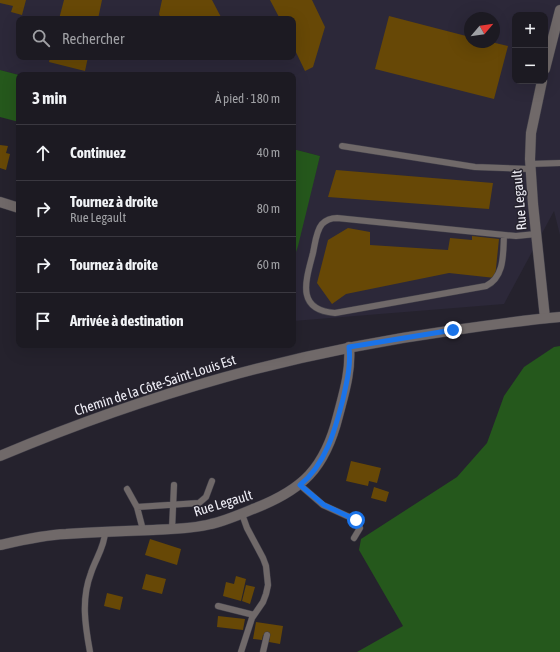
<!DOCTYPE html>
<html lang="fr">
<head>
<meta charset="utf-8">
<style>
  body { margin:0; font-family:"Asap Condensed",sans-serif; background:#29272f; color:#f1f3f6 }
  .controls { position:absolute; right:12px; top:12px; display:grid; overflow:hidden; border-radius:8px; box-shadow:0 4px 16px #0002 }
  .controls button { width:36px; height:36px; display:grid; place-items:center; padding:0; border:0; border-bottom:1px solid #3a3840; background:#1c1a22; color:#f1f3f6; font:20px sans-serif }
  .compass { position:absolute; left:464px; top:12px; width:36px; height:36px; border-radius:50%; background:#1c1a22; box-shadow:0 4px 16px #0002; rotate:61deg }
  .stop { position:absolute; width:12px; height:12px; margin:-9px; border:3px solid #1a73e8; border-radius:50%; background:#fff }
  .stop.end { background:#1a73e8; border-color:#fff; box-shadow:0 1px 4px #0008 }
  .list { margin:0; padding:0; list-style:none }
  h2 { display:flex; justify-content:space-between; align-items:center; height:52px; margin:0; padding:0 16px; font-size:17px }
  h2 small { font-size:13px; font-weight:400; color:#a0a1a5 }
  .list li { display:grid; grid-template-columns:26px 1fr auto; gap:12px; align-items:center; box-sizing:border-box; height:56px; padding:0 16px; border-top:1px solid #3a3840 }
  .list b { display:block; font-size:15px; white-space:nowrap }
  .list p { margin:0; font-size:13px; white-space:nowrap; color:#a0a1a5 }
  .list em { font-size:13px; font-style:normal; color:#a0a1a5 }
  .icon { flex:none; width:22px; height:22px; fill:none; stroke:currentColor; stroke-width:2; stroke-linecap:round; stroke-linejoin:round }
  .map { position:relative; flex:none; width:560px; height:652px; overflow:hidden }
  .search { position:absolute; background:#1c1a22; box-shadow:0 4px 16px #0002; left:16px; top:16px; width:280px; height:44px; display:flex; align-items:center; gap:10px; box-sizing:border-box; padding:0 14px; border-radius:8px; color:#a0a1a5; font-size:15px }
  .panel { position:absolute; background:#1c1a22; box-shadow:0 4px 16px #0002; left:16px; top:72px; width:280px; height:276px; border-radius:8px }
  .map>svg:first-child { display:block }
</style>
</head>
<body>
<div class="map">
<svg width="560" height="652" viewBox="0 0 560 652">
  <rect width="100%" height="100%" fill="#25222d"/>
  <!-- built -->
  <path fill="#2c2839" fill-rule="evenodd" d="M0,0h560v235l-6,-24 -50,93 -211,17v-65l27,-100 -27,-7v-74h-274l-19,-5zM515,15h30v66h-30zM470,18h24v24h-24zM19,19h274v38h-274z"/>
  <!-- forest -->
  <path fill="#25581c" d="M0,70l19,5v47l-19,-5z
    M293,149l27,7 -22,90 -5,15z
    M560,346v306h-203l46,-26 -44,-76 2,-11 96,-62 30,-34 17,-47 20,-29 30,-20z"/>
  <!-- building -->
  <path fill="#674806" d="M0,0h26l-4,15 -11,-3 2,-6 -13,-3z
    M64,0h38l-4,19h-39z
    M162,0h50l10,19h-61l-2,-5z
    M270,0h42l13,27 -12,40 -8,4 -12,-25v-27h-13z
    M389,16l81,21v5h21l17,4 -14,53 -119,-30z
    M50,57h38l-3,14 -36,-9z
    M0,145l8,1 -2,7 4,1 -4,16 -6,-2z
    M336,170l157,13 -4,26 -161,-12z
    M348,228l22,4v13l78,5 2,-12 22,2v-4l27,3 -4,39 -46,-5 -103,21 -14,10 -15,-21 11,-43z
    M351,461l30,7 -4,15 -8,-2 -1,5 -22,-5z
    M374,487l15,5 -3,10 -15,-4z
    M150,539l31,10 -4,16 -32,-10z
    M146,574l20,5 -4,15 -20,-5z
    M236,576l10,3 -5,22 -18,-5 3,-14 8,2z
    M246,585l9,2 -5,17 -8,-3z
    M107,593l16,4 -3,13 -16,-4z
    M218,616l27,3 -2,11 -26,-3z
    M256,622l27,4 -3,18 -11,-2 1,-6 -7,-1 -1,5 -9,-1z"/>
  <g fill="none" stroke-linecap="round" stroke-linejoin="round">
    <defs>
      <path id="service" d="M342,146l133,21 55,2
        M530,164l30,-1
        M504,235c-1,18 1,42 -18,51l-151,27c-40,-3 -29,-33 -22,-60 2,-9 3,-22 9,-29 4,-4 9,-6 15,-6l179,18 20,-2
        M300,485l23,20 33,15 4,8 -6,10
        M127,489l10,18 6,23
        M137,507l62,-4 7,-6 6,-16
        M172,529l2,-44
        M218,606l36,9
        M90,652c-5,-27 -9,-53 1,-79 4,-13 14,-27 14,-41
        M241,652l11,-34 11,-16 3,-8 2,-9 -2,-19 -3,-8 -16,-30 -5,-14
        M263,652l4,-17"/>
      <path id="minor" d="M545,69l15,-59
        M542,81l-11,52 -1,26 3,45 12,114
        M0,202l19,6
        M0,545c22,-5 43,-10 66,-11 29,-2 58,-3 87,-4 20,-1 39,-1 58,-6 14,-3 28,-9 42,-15 50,-19 72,-41 85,-93 6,-23 13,-45 11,-69"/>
      <path id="tertiary" d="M0,456c149,-63 295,-104 455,-126 35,-5 70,-10 105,-13"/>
    </defs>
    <!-- service casing -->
    <use href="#service" stroke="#413f49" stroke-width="7"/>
    <!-- minor casing -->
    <use href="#minor" stroke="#413f49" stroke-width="11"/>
    <!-- tertiary casing -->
    <use href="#tertiary" stroke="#413f49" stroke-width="11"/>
    <!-- service -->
    <use href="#service" stroke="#706969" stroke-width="6"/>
    <!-- minor -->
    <use href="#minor" stroke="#706969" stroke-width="10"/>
    <!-- tertiary -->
    <use href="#tertiary" stroke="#706969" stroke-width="10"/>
  </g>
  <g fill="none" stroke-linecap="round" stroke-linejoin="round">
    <!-- route -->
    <path stroke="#1a73e8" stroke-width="5" d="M356,520l-32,-15 -24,-20c26,-21 35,-55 43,-86 4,-18 8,-33 6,-52l104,-17"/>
  </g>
  <g text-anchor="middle" stroke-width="3" stroke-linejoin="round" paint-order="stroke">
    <!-- street labels -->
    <g font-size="14" fill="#efeef6" stroke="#25222d">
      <text transform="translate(519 200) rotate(-95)" y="5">Rue Legault</text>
      <text transform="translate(155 385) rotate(-18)" y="5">Chemin de la Côte-Saint-Louis Est</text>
      <text transform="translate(223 503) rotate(-17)" y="5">Rue Legault</text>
    </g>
  </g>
</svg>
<div class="controls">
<button>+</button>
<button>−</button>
</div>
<svg class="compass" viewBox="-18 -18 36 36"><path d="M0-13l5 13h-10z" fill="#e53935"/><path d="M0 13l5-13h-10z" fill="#a0a1a5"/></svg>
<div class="stop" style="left:356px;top:520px"></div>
<div class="stop end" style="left:453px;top:330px"></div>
<div class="search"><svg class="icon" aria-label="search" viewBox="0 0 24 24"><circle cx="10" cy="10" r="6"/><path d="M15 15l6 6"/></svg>Rechercher</div>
<section class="panel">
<h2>3 min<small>À pied · 180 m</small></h2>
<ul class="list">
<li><svg class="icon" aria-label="ahead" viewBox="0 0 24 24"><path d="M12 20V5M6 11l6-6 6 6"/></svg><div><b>Continuez</b></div><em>40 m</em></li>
<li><svg class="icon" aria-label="right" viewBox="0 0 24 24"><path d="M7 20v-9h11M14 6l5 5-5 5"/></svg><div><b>Tournez à droite</b><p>Rue Legault</p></div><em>80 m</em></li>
<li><svg class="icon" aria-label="right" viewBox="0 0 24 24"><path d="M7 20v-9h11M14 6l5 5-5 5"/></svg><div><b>Tournez à droite</b></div><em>60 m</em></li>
<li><svg class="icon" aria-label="arrive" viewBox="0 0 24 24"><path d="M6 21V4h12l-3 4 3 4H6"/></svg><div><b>Arrivée à destination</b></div></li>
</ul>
</section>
</div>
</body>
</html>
